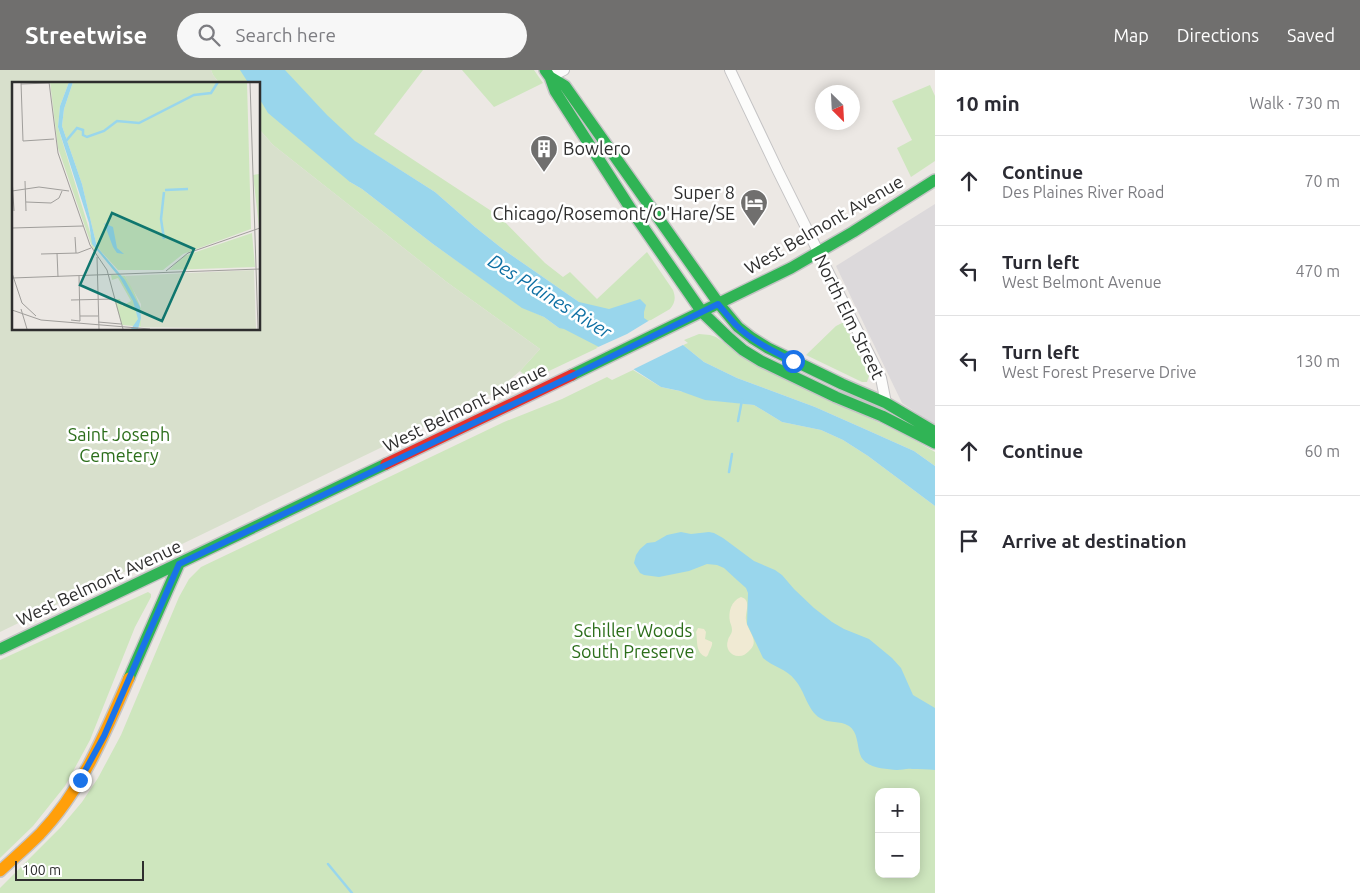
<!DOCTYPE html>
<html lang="en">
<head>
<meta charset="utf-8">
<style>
  body { margin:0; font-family:Ubuntu,sans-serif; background:#f7f7f7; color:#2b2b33 }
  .controls { position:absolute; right:15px; bottom:15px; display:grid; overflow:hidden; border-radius:10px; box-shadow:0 2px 12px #0003 }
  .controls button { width:45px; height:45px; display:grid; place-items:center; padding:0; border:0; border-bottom:1px solid #e1e1e2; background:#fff; color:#2b2b33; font:25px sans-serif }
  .compass { position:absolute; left:815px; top:15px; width:45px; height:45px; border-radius:50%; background:#fff; box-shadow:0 2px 12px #0003; rotate:156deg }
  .scale { position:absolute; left:15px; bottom:12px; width:129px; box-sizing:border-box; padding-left:5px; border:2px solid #2e2e2e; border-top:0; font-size:14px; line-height:18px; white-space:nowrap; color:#2e2e2e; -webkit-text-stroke:4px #fff; paint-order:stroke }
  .stop { position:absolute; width:15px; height:15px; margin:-11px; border:4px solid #1a73e8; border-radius:50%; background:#fff }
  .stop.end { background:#1a73e8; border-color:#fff; box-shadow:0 1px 5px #0008 }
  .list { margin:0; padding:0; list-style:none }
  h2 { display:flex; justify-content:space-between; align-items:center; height:65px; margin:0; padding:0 20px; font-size:21px }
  h2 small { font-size:16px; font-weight:400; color:#7c7c81 }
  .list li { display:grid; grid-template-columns:32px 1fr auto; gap:15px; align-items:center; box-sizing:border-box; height:90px; padding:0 20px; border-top:1px solid #e1e1e2 }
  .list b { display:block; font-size:19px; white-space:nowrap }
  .list p { margin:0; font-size:16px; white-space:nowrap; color:#7c7c81 }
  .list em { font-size:16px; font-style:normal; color:#7c7c81 }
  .icon { flex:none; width:28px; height:28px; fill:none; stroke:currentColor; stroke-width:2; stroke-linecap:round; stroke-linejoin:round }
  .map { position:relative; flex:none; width:935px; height:823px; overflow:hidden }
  header { display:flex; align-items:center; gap:30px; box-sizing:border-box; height:70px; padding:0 25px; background:#706f6e; color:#fff }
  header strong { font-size:24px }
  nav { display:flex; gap:28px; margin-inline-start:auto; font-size:18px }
  .search { width:350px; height:45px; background:#f7f7f7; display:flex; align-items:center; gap:12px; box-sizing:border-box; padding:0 18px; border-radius:28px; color:#7c7c81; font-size:19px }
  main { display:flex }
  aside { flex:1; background:#fff }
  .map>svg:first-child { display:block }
</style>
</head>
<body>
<header>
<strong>Streetwise</strong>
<div class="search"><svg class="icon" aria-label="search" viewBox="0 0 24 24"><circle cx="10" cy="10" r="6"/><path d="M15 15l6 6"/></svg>Search here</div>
<nav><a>Map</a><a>Directions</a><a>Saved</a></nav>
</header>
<main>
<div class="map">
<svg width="935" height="823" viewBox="0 0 935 823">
  <rect width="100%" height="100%" fill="#ece8e4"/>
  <!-- industrial -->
  <path fill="#dcd9db" d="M935,134v221l-33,-22 -66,-137z"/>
  <!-- green -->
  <path fill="#cee6be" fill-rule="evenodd" d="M211,0h212l-49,64 125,82 46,47 18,14 7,-5 27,27 50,-47 26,38c3,8 2,13 -3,19l-43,25 -97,46 -10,-9 20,-22 -92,-66 -175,-138 -14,-16v-45h-39l-7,-9zM364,77l71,45 40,35 29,23 75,52 -20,26 -15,-11 -22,-10 -89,-63 -71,-55 -12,-7z
    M462,0h72l9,13 -49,24z
    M930,15l5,11v65l-24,16 -14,-29 15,-8 -20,-39z
    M844,252l25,54 -2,6h-5l-56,-27 30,-29z
    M699,264l11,1 6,2 36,25 157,75 26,15v14l-21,-15 -47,-21 -52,-23 -78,-29 -33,-16 -21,-17 5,-2 -4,-3z
    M633,300l28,17 69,15 24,3 28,17 39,8 22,10 25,16 67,50v387h-935v-5l61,-61 21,-25 16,-24 23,-43 58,-138 10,-18 12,-12 303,-145 58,-23 45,-22 5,3zM879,722h37v82h-37z
    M148,522l3,2v3l-16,30 -45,113 -25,46 -32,40 -33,32v-198z"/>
  <!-- sand -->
  <path fill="#f0ead3" d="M741,527c11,3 4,15 5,23 1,11 15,21 3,31 -3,3 -6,5 -10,5 -9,0 -14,-8 -11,-16 1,-4 4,-6 4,-10 0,-3 -1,-5 -2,-8 -2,-10 1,-21 11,-25z
    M698,558l6,1 2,3 -1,7 7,3c1,4 -3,8 -4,13l-2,2c-11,-5 -8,-15 -10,-25z"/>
  <!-- cemetery -->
  <path fill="#d8e0cc" d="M0,0h211l2,5 7,9h-206v245h245v-200l14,16 175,138 92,66 -20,22 -26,22 -494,239z"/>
  <!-- water -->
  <path fill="#99d6ec" d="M240,0h45l42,45 28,26 80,51 40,35 29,23 75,52 30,7 31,-10 6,6 -2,7v6l39,27 21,17 33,16 78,29 52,23 47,21 21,15v40l-67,-50 -25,-16 -22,-10 -39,-8 -28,-17 -49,-5 -25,-9 -19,-4 -62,-40 -35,-18 -5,-1 -15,-11 -22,-9 -89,-64 -71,-55 -12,-7 -82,-69 -9,-15v-14h-10z
    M681,462l10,2 18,-2 5,1 9,5 31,23 21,9 7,5 12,14 20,19 18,14 12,7 25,10 23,19 9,10 12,27 22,13v62c-8,-1 -15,-1 -23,-1 -5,-1 -10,1 -15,1 -12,-1 -33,-2 -37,-16 -3,-9 -2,-22 -11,-28 -9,-6 -20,-2 -29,-8 -13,-8 -15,-27 -25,-38 -8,-11 -22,-13 -32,-22l-16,-34 1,-31 -2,-5 -9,-8 -13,-12 -7,-3 -10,-1 -18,7 -30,6 -15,-2 -4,-2 -6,-10 2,-8 4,-6 7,-6 8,-1 12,-7z"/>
  <!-- pier -->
  <path fill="#ece8e4" d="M650,250l35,24 -55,27 -34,-23 31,-14z"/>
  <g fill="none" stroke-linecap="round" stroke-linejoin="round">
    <!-- stream -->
    <path stroke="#99d6ec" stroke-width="2.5" d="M738,351l4,-21
      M729,402l3,-18
      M328,794l24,29"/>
    <defs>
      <path id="street" d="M730,0l48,101 103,207 5,25
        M550,7l14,-7"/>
      <path id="fast" d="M545,0l5,7 5,14 79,123 68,98 26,25 15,13 18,11 75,36 46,19 53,27
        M550,7l15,9 154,218 19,23 14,11 16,10 74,36 44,19 49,29
        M572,305l219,-107 62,-36 82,-52
        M0,579l386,-185
        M129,608l50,-114"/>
      <path id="slow" d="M0,801c13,-12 27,-24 40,-37 42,-44 65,-101 89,-156"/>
      <path id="jam" d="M386,394l186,-89"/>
    </defs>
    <!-- street casing -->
    <use href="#street" stroke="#c5c4c5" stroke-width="12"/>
    <!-- fast casing -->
    <use href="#fast" stroke="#c5c4c5" stroke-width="14"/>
    <!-- slow casing -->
    <use href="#slow" stroke="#c5c4c5" stroke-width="14"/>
    <!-- jam casing -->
    <use href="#jam" stroke="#c5c4c5" stroke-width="14"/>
    <!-- street -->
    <use href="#street" stroke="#fcfcfb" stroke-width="10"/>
    <!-- fast -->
    <use href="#fast" stroke="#30b455" stroke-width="11"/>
    <!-- slow -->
    <use href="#slow" stroke="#ff9f0a" stroke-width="11"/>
    <!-- jam -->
    <use href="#jam" stroke="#e5322d" stroke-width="11"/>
  </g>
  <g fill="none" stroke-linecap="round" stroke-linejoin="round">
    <!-- route -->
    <path stroke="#1a73e8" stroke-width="6" d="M80,710l24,-44 75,-172 395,-189 144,-71c6,7 12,15 18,21 16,16 37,26 57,36"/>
  </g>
  <!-- icons -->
  <defs>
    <symbol id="building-pin" viewBox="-11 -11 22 30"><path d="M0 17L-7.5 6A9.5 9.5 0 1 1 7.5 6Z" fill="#706f6e" stroke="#fff"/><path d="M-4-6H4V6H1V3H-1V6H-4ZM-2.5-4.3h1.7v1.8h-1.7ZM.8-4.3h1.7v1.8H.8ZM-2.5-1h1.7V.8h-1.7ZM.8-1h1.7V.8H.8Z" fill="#fff"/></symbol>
    <symbol id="hotel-pin" viewBox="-11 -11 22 30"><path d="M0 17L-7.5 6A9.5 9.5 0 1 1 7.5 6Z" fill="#706f6e" stroke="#fff"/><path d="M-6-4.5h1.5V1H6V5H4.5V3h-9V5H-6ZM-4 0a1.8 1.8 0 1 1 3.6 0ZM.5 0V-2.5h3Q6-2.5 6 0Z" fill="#fff"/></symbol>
  </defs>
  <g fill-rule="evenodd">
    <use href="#building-pin" x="528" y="63" width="32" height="43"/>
    <use href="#hotel-pin" x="738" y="117" width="32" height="43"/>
  </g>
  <g text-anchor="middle" stroke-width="5" stroke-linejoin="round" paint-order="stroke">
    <!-- poi labels -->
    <g font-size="18" fill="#2e2e2e" stroke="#fff" text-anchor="start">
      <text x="563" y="85">Bowlero</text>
      <text x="735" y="129" text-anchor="end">Super 8<tspan x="735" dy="21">Chicago/Rosemont/O'Hare/SE</tspan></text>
    </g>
    <!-- street labels -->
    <g font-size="18" fill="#2e2e2e" stroke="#fff">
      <text transform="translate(824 155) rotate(-30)" y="6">West Belmont Avenue</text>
      <text transform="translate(849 247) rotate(64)" y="6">North Elm Street</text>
      <text transform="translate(465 338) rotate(-26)" y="6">West Belmont Avenue</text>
      <text transform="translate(99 513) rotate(-25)" y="6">West Belmont Avenue</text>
    </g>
    <!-- park labels -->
    <g font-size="18" fill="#2c6e1b" stroke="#fff">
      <text x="119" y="371">Saint Joseph<tspan x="119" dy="21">Cemetery</tspan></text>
      <text x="633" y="567">Schiller Woods<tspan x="633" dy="21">South Preserve</tspan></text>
    </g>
    <!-- water labels -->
    <g font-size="19" font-style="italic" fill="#0d6fa3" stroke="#fff">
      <text transform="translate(550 226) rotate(32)" y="7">Des Plaines River</text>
    </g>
  </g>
  <!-- overview -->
  <g transform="translate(12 12)">
    <rect width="248" height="248" fill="#ece8e4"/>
    <path d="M38,0h19l-9,24 -2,21 38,125 16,19 -20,-24 -34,-99zM61,0h174l4,147 -68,25 -20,16h-45l-21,-23 -15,-63 -20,-58 2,-17zM247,92l1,53h-1l-6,-52zM240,151l3,34 -86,3 15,-14zM99,193l14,1 6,9 12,28 -1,14 25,2 -45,-4 -8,-26h6l2,7 9,-5 -13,-23 -6,2z" fill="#cee6be"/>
    <path d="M242,188l2,59 -115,-2v-23l-16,-28z" fill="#d8e0cc"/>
    <path d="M57,0h4l-9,27 -2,17 20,58 15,63 28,33 15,27 1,11 -3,11h-7l7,-10 -5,-18 -13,-23 -28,-34 -3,-21 -31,-96 2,-21zM92,141l9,4 4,21 7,6 -7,-1 -4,-6z" fill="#99d6ec"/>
    <path fill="none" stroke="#99d6ec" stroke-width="2.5" d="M54,59l11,-13 6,2v5l4,2 17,-6 13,-10 22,2 55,-28 17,-2 7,-11M153,108l23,-1M152,110l-3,27 3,20"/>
    <path fill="none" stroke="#a09e9b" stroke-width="1" d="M9,0l2,59 31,-2M37,0l9,71 32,92 17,25 16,59M238,0l8,247M9,2l28,-1M0,96l2,33M13,99l1,30M0,109l27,-4 30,4M14,120l25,1 8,-5 3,-7M0,146l71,-2M63,155l1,16M45,171l1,24M29,172l37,-1 13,-5M85,175l2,72M154,189l22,-18 72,-25M0,191l10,30 14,13M0,196l248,-9M59,218l43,-1M9,227l6,20M0,228l29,10 109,9M68,234h18M59,238l9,1 -1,-45M86,240l23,2"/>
    <path fill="#0f766e" fill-opacity="0.15" stroke="#0f766e" stroke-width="2.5" d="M100,131l82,36 -32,72 -82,-36z"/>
    <rect width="248" height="248" fill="none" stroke="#2e2e2e" stroke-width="2.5"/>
  </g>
</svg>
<div class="controls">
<button>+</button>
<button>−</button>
</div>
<svg class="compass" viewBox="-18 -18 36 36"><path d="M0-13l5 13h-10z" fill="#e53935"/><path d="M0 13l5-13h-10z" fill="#7c7c81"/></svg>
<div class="scale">100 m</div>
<div class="stop" style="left:793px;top:291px"></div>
<div class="stop end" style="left:80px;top:710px"></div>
</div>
<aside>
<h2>10 min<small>Walk · 730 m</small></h2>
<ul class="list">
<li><svg class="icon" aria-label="ahead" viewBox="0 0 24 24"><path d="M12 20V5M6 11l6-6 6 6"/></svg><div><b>Continue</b><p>Des Plaines River Road</p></div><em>70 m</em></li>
<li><svg class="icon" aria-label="left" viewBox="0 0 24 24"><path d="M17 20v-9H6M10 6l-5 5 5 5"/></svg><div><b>Turn left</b><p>West Belmont Avenue</p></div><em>470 m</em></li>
<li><svg class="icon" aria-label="left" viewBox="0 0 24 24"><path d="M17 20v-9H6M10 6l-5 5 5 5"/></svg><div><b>Turn left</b><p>West Forest Preserve Drive</p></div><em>130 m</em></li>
<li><svg class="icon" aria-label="ahead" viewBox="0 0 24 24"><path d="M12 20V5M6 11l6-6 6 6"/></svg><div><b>Continue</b></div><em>60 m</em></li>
<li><svg class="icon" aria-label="arrive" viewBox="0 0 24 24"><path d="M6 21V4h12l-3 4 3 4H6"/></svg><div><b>Arrive at destination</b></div></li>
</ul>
</aside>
</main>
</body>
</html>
